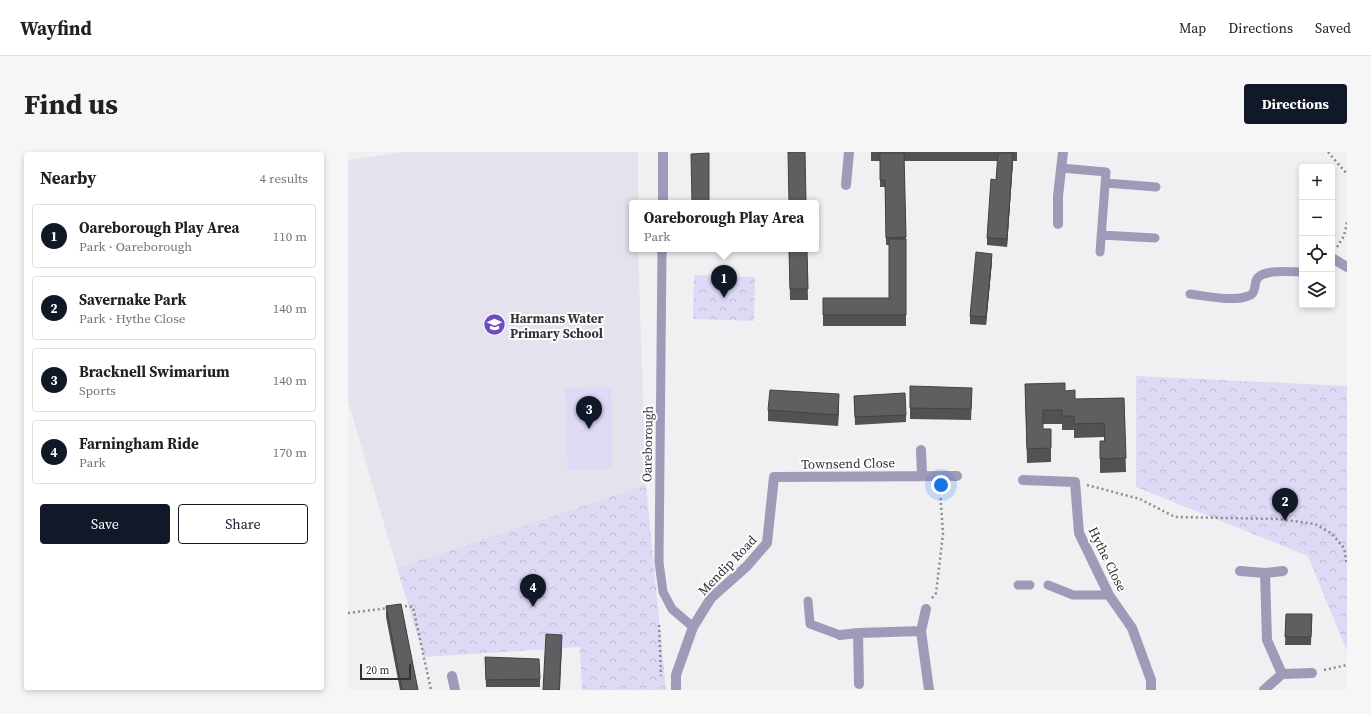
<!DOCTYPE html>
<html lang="en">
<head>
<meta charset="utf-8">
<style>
  body { margin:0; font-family:"Source Serif 4",serif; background:#f6f6f6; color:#202124 }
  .controls { position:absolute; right:12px; top:12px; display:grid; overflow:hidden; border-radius:4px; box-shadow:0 2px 6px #0003 }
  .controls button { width:36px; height:36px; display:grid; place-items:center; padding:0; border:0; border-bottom:1px solid #e0e0e0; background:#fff; color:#202124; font:20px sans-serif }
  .scale { position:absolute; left:12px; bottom:10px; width:51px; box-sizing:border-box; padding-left:4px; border:2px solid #323233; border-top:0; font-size:11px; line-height:14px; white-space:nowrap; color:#323233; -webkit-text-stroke:3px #fefdff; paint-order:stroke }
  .you { position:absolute; left:593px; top:333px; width:14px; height:14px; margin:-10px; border:3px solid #fff; border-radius:50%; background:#1a73e8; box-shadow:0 0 0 6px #1a73e833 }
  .badge { display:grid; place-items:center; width:26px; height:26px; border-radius:50%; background:#111827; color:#fff; font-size:13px; font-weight:700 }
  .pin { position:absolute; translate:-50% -33px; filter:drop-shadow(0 1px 2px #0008) }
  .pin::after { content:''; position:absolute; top:21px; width:14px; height:12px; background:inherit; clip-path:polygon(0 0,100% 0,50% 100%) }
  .popup { position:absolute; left:281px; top:48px; width:190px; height:52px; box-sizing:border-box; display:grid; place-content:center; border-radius:4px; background:#fff; filter:drop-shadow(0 1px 3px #0005); font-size:13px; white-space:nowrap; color:#757577 }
  .popup b { font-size:15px; color:#202124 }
  .popup::after { content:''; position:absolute; left:50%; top:100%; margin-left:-8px; border:8px solid transparent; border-top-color:#fff }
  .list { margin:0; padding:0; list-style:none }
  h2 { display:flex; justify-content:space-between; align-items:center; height:52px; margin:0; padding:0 16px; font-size:17px }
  h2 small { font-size:13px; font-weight:400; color:#757577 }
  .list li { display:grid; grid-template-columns:26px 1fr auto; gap:12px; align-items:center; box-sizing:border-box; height:64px; margin:0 8px 8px; padding:0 8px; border:1px solid #e0e0e0; border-radius:4px }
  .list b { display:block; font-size:15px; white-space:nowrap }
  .list p { margin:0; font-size:13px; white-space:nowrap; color:#757577 }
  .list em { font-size:13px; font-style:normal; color:#757577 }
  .actions { display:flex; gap:8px; padding:12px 16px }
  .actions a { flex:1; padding:9px 0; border:1px solid #111827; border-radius:4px; text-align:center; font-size:14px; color:#111827 }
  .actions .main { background:#111827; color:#fff }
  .icon { flex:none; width:22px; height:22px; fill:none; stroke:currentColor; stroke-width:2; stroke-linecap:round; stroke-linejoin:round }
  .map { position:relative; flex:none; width:999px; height:538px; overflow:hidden; border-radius:4px }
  header { display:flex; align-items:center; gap:24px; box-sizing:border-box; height:56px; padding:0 20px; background:#fff; border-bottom:1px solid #e0e0e0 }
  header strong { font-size:19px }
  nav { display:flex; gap:22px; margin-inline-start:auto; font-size:14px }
  .intro { display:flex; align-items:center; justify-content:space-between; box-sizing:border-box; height:96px; padding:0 24px }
  h1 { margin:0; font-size:28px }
  .button { padding:10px 18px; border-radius:4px; background:#111827; color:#fff; font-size:14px; font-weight:700 }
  main { display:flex; gap:24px; padding:0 24px }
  aside { flex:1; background:#fff; border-radius:4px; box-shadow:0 2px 6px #0003 }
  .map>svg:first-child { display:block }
</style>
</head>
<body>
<header>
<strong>Wayfind</strong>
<nav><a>Map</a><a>Directions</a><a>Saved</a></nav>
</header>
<div class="intro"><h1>Find us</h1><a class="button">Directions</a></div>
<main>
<aside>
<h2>Nearby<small>4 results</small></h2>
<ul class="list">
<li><span class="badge">1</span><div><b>Oareborough Play Area</b><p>Park · Oareborough</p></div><em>110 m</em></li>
<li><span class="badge">2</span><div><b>Savernake Park</b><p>Park · Hythe Close</p></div><em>140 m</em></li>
<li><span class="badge">3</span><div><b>Bracknell Swimarium</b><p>Sports</p></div><em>140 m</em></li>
<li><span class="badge">4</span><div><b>Farningham Ride</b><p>Park</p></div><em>170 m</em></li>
</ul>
<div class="actions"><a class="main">Save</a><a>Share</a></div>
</aside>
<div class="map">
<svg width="999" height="538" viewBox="0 0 999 538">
  <defs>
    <pattern id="park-crowns" width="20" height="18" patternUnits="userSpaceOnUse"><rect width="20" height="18" fill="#ded9f4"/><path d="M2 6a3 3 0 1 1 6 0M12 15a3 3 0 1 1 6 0" fill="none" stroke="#bfbbd2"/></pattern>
  </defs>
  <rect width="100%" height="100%" fill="#f0f0f3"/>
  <!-- built -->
  <path fill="#e4e2ed" d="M56,0h234v51h-6v46h6l8,236 -249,83 -49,-167v-241z"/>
  <!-- grass -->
  <path fill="#ded9f4" d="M263,235l1,83h-44l-3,-82z"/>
  <!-- park -->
  <path fill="url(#park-crowns)" d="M346,123l61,2 -1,44 -61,-2z
    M788,224l211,10v265l-39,-95 -172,-69z
    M298,333l20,205h-84l-2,-43 -156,10 -27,-89z"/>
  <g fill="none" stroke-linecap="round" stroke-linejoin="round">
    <!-- path -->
    <path stroke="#8b8b8d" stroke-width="2.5" stroke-dasharray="2 3" stroke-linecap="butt" d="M980,0l19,22
      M989,95l7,-11 3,-14
      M739,333l53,14 35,18 104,2 36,5 16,9 13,15 3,17
      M584,446l4,-5 7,-59 -3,-45
      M52,455l7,-1 6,1 18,83
      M0,461l41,-5
      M311,473l2,51
      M976,518l23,-5"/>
    <!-- service -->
    <path stroke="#a09ab9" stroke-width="9" d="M713,16l45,4 -6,80
      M758,31l50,4
      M753,83l54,3
      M314,99l-3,311 4,30 9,17 21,18
      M842,142c16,2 44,8 58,2 8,-2 6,-9 8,-15 4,-13 36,-9 46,-9
      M670,433h12
      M700,433l25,10h36
      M460,449l2,23 30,11"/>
    <!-- minor -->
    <path stroke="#a09ab9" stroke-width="10" d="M498,33l3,-33
      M315,51v-51
      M710,72v-28l5,-44
      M314,99v-2
      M984,106l15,9
      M573,298l1,25
      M675,328l52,2 4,51 30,62 23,33 19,52v10
      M892,419l25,2 18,-2
      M917,421l2,67 15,34
      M573,479l5,-22
      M492,483l18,-2
      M104,524l3,14
      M511,532l-1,-51 63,-2 8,59
      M328,538v-15l17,-48 18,-29 36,-32 20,-23 7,-66 183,-1
      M916,538l18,-16 30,-1"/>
  </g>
  <!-- wall -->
  <path fill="#525153" d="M523,0h146v9h-4l-6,86 -20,-2v-7l9,-58 2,-19h-94l2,76v89h-83v-28h66v-53h-3l-1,-58h-5v-26h-9z
    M441,97h18l1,51h-18z
    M644,109l-6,64 -16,-1v-8z
    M677,232l40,7 10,8 49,-1 2,74 -26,1v-32h4v-4l-30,1v-8h-12v-6h-19v5l8,19v14l-24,1z
    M562,234l62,13 -1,21 -61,-1z
    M506,244l52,19v7l-51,3z
    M491,253l-1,21 -70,-5v-11z
    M53,452l17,86h-18l-14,-73v-11z
    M938,462h26l-1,31h-26z
    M137,505l55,22v8h-54z"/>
  <!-- shaded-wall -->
  <path fill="#424244" d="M665,1v8l-6,86v-8z
    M644,102v7l-6,64v-8z
    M491,242v11l-1,21v-11z
    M214,483v11l-2,44h-1z"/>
  <!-- building -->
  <path fill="#5f5e61" stroke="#424244" d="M440,0h17l1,51h-17z
    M361,1v50h-17l-1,-49z
    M532,1h24l2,84 -20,1 -1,-58h-5z
    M650,1h15l-6,86 -20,-1 4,-59 5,1z
    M541,87h17v76h-83v-17h66z
    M441,97h18l1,40h-18z
    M628,100l16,2 -6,63 -16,-1z
    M717,231v8l10,-1v9l49,-1 2,60 -26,1v-18h5l-1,-18 -30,1v-8h-12v-6h-19v19h8v19l-24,1 -2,-65z
    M562,234l62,2 -1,21 -61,-1z
    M422,238l69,4 -1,21 -70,-5z
    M557,241l1,22 -51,2 -1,-21z
    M53,452l17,86h-16l-16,-84z
    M938,462h26l-1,23h-26z
    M198,482l16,1 -3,55h-16z
    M137,505l54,2 1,20 -54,1z"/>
  <!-- icons -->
  <defs>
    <symbol id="school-disc" viewBox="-11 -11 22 22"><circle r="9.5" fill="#714bc3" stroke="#fefdff"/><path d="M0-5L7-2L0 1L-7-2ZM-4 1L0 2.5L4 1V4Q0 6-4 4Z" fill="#fff"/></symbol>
  </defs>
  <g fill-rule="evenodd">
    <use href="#school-disc" x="134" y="160" width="25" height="25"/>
  </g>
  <g text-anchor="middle" stroke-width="4" stroke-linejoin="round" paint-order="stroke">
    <!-- poi labels -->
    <g font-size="13" font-weight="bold" fill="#323233" stroke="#fefdff" text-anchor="start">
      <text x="162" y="171">Harmans Water<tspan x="162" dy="15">Primary School</tspan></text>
    </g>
    <!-- street labels -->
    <g font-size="13" fill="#323233" stroke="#fefdff">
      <text transform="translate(299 292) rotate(-89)" y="5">Oareborough</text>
      <text transform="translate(500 311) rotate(-1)" y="5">Townsend Close</text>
      <text transform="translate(760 407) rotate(64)" y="5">Hythe Close</text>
      <text transform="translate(379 413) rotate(-46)" y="5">Mendip Road</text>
    </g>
  </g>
</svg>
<div class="controls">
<button>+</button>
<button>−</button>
<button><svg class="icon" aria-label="locate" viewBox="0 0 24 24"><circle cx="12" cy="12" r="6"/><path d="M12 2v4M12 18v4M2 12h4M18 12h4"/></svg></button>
<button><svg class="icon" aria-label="layers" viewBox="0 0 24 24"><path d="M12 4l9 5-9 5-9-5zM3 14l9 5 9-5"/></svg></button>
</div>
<div class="scale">20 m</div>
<div class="you"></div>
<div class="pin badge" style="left:376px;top:146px">1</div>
<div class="popup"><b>Oareborough Play Area</b>Park</div>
<div class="pin badge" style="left:937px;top:369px">2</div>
<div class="pin badge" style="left:241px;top:277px">3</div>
<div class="pin badge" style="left:185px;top:455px">4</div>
</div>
</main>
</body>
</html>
